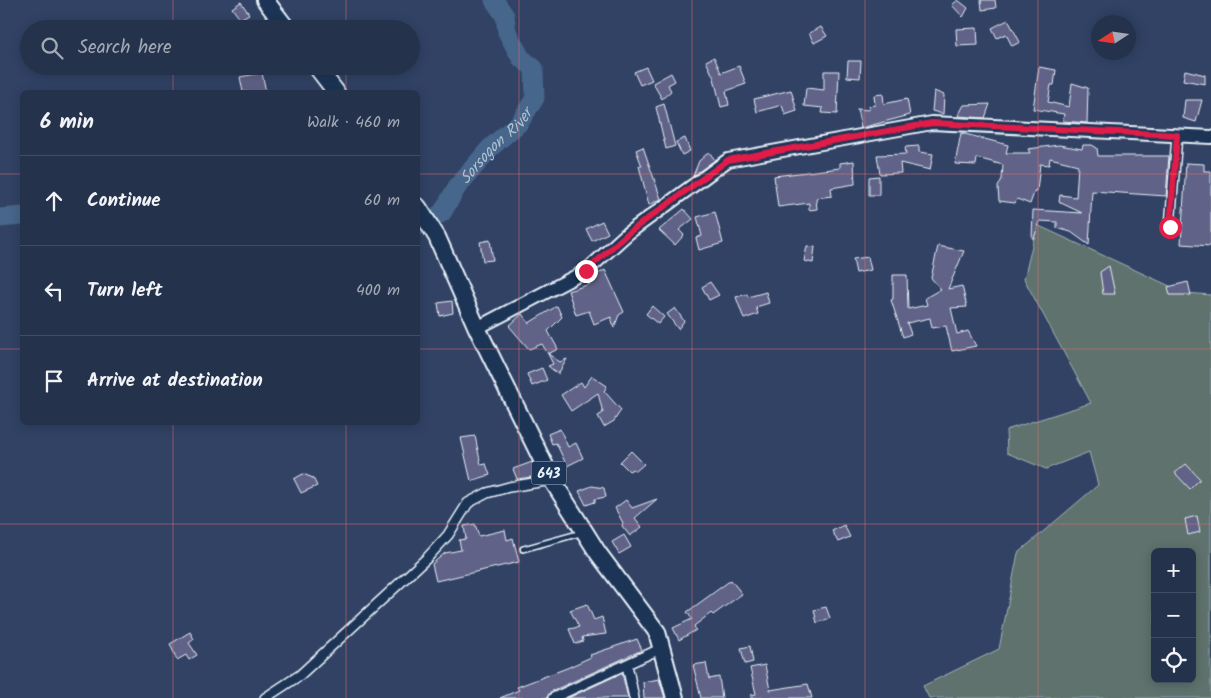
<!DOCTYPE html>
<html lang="en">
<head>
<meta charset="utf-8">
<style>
  body { margin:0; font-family:Kalam,sans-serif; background:#2d3a53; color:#f1f3f6 }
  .controls { position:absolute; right:15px; bottom:15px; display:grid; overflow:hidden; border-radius:8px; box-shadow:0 2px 12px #0003 }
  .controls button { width:45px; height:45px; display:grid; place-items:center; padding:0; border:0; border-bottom:1px solid #424d64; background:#25324c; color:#f1f3f6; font:25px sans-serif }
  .compass { position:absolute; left:1091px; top:15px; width:45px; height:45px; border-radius:50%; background:#25324c; box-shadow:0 2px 12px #0003; rotate:258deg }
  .stop { position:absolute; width:15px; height:15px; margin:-11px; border:4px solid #e11d48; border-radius:50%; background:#fff }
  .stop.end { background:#e11d48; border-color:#fff; box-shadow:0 1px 5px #0008 }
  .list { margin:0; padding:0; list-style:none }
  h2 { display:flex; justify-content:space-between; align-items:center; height:65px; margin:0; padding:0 20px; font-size:21px }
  h2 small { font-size:16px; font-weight:400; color:#a3aab5 }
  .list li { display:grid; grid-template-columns:32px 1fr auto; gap:15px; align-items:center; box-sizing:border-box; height:90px; padding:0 20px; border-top:1px solid #424d64 }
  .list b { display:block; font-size:19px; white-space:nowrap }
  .list em { font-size:16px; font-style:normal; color:#a3aab5 }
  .icon { flex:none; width:28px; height:28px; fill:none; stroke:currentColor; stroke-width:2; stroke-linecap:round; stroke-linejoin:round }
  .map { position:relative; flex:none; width:1211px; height:698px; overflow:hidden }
  .search { position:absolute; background:#25324c; box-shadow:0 2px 12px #0003; left:20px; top:20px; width:400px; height:55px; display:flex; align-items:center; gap:12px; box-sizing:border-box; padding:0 18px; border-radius:28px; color:#a3aab5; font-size:19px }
  .panel { position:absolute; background:#25324c; box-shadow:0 2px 12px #0003; left:20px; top:90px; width:400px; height:335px; border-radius:8px }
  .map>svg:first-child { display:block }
</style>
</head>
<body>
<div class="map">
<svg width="1211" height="698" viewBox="0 0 1211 698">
  <rect width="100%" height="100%" fill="#314265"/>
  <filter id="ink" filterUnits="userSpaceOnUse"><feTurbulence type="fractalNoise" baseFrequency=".02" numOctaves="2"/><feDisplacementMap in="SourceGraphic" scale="10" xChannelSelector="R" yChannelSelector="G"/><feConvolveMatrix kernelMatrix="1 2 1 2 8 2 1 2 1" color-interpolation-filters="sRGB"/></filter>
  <g filter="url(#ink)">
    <!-- green -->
    <path fill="#5e726d" stroke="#a3b2b2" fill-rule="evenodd" d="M1037,225l148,68 26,2v403h-282l-6,-12 76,-37 19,-96 80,-68 -9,-33 -43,17 -39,-16 -1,-23 85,-27 -67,-124zM1155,552h37v127h-37z"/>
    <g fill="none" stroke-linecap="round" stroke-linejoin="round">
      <!-- river -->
      <g stroke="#46668b" stroke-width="19">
        <path d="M0,218l22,-2"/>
        <path id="s1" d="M418,226l24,-13 15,-26 33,-39 29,-25 16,-25 -1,-30 -13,-10 -14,-26 -2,-16 -11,-16"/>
      </g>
    </g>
    <!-- building -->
    <path fill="#606287" stroke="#e8f1f8" d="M958,0l10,8 -5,9 -11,-12z
      M981,0h14l1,8 -14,2z
      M241,2l8,12 -9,5 -8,-11z
      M1008,20l12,22 -8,4 -6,-12 -9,4 -5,-10z
      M821,27l6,9 -13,7 -5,-10z
      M977,28l1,17 -21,1 -1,-17z
      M714,57l7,16 18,-7 7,18 -20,7 3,14 -8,2 -7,-29 -8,-17z
      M848,61h13l-1,17 -13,-1z
      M646,67l6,13 -12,5 -6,-13z
      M1039,67l17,3 -2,15h-3l-3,17 21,5 3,-24 16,5 -1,35 -24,-2 1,-7 -31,-5z
      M1185,70l20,5v9l-22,-4z
      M824,71h15l-2,43 -15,-1 1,-5 -19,-2 2,-18 18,2z
      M262,73l4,19h-23l-3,-15z
      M671,73l4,8 -7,4 3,6 -9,8 -9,-16z
      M791,90l6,21 -12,4 -3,-10 -25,7 -3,-13z
      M934,91l10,4 -1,19 -11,-3z
      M883,94l1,10 23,-5 3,16 -49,13 -4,-19 12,1v-4l6,-1 -1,-10z
      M1185,100h17l-6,22 -13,-4z
      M664,104l11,42 -9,3 -10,-42z
      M990,104l-5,14 -27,-2 6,-11z
      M961,133l47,12 -2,8h24l-2,-4 31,-4 23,4 1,-4h9l5,3 1,8h71l-3,40 -74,-5 -3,54 -18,-13 -14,-4v-6l-17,-1 -6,17h-2l1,-28 49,3 -23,-11 1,-7 16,2 2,-32 -28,-7 -1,7 -9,-1 -3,27 -2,-1 -5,14 -13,-5 -2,4 -16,-2 -1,-14 4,-8 1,-14 -26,-7 -1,7 -21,-1z
      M685,138l5,13 -8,4 -6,-13z
      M919,146v6l14,2 -3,16 -30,-7 1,10 -21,1 -3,-19 29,-1 -1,-7z
      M643,147l18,52 -12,6 -10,-39h3l-6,-16z
      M709,152l6,8 -22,16 6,-15z
      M854,161l1,23 -24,4 1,8 -16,2 1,11 -8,1v-7l-31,4 -4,-31 66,-8v-5z
      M1186,163l18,1v7h7v75l-30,-2z
      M879,176v19h-10v-18z
      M684,209l9,10 -14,11 5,5 -9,10 -16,-15z
      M715,212l8,31 -24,7 -3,-12 6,-2 -5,-19z
      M602,221l6,12 -16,8 -6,-12z
      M490,240l3,20 -10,1 -3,-19z
      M807,246l8,1 -2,16 -9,-2z
      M938,246l26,5 -16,38 14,-3 5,21 -16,1 6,26 11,-3 8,15 -24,5 -6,-25 -14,2 -2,-10 -23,5 4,11 -8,3 -12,-37 2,-1v-24h14l1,34 19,-4 -2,-7 16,-9 -10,-11z
      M868,257l3,13 -15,3 -3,-14z
      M1109,266l6,28h-12l-3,-22z
      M605,270l19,42 -5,3 -5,13 -3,-11 -17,7 -5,-13 -13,4 -8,-24 22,-7 -2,-5z
      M710,282l9,13 -10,5 -7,-13z
      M1188,282l3,13h-21l-2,-8z
      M766,292l3,11 -13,4 2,7 -14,5 -8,-22 11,-3 1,3z
      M452,301l1,12 -13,3 -2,-13z
      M557,306l5,11 -14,14 10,18 -10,5 -6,-10 -13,5 -20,-23 13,-12 7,9z
      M652,306l12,11 -6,7 -12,-10z
      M675,308l9,13 -6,8 -11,-15z
      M548,354l12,8 7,-3 -9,15 -10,-8 5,-2z
      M542,368l5,12 -15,6 -5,-12z
      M592,376l15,10 -3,5 17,19 -7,11 -10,6 -6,-11 5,-3 -5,-20 -27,18 -10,-16 20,-13 3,5z
      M560,429l8,18 8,-4 7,15 -16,8 -11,-23 -4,1 -4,-10z
      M475,436l6,29 5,-1 4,11 -19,6 -10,-43z
      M631,451l13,13 -8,7 -3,-2 -4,2 -9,-9z
      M532,462l7,14 -22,3 -4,-10z
      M1186,464l14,15 -10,10 -15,-16z
      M303,474l10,4 4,8 -16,7 -7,-14z
      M592,486l12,2 2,9 -11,2v3l-9,3 -7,-14z
      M657,499l-22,19 7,9 -12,9 -8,-10 1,-3 -8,-15 11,-8 6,8z
      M1197,516l3,16 -12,3 -3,-16z
      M475,524l4,12 26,-6 2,10 6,-2 6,24 -83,19 -4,-17 13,-11 16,-3 -2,-10 7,-1 -2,-13z
      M844,525l6,12 -12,5 -6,-11z
      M624,535l7,12 -12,7 -7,-12z
      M731,580l11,14 -29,21 -2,-2 -17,13 2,4 -17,10 -6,-12 19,-9 -5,-7z
      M587,604l7,16 8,-3 4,17 -24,3 1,4 -8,3 -6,-15 10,-2 -9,-17z
      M826,607l4,11 -13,5 -3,-13z
      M190,632l4,7 -5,4 8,12 -8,5 -3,-5 -9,5 -7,-16z
      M637,639l5,11 -92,42 -3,6h-47l19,-8 -2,-3 50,-19 24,-11 -1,-2z
      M750,646l3,16 -8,2 -4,-16z
      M706,663l3,16 10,-2 3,21h-21l-8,-33z
      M765,665l5,25 38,-6 4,14h-61v-3l5,-1 -6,-26z
      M622,673l6,25h-60z
      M659,679l6,19h-21l-1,-16z"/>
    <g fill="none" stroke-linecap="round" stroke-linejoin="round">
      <defs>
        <path id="lane" d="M523,549l58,-16"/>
        <path id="street" d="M1170,227l7,-92
          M627,665l7,33
          M265,698l35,-23 127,-117 21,-23 20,-32 19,-10 22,-6 43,-7
          M553,698l109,-50"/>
        <path id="secondary" d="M477,328l109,-57 42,-38 100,-73 204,-37 279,14"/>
        <path id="highway" d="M265,0l22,29
          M316,66l20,26
          M418,207l19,30 40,91 75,152 46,73 59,79 18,66"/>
      </defs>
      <!-- lane casing -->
      <use href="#lane" stroke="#e8f1f8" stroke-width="8"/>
      <!-- street casing -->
      <use href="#street" stroke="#e8f1f8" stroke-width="12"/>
      <!-- secondary casing -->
      <use href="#secondary" stroke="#e8f1f8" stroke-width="16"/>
      <!-- highway casing -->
      <use href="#highway" stroke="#e8f1f8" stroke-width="20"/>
      <!-- lane -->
      <use href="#lane" stroke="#1d3557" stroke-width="4.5"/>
      <!-- street -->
      <use href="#street" stroke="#1d3557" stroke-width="9"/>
      <!-- secondary -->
      <use href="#secondary" stroke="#1d3557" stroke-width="12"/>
      <!-- highway -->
      <use href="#highway" stroke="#1d3557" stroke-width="16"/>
    </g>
  </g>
  <g fill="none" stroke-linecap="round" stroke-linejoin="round" filter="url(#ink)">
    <!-- route -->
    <path stroke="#e11d48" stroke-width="6" d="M586,271l42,-38 100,-73 204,-37 245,12 -7,92"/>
  </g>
  <!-- grid -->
  <path fill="none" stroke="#dc6e71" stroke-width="1" stroke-opacity="0.55" d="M173,0v29M346,0v29M519,0v698M692,0v698M865,0v698M1038,0v698M173,66v26M346,66v26M0,174h22M418,174h793M0,349h22M418,349h793M173,422v276M346,422v276M0,524h1211"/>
  <g text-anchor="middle" stroke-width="5" stroke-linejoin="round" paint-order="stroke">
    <!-- shield labels -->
    <rect fill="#1d3557" stroke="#abb9c8" stroke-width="1" x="531.5" y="461.5" width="35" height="23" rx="4"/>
    <g font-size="14" font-weight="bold" fill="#e8f1f8">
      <text x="549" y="478">643</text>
    </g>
    <!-- water labels -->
    <g font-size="16" font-style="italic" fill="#afc0d2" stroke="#1d3557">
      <text dy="6" stroke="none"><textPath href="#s1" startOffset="114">Sorsogon River</textPath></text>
    </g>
  </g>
</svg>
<div class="controls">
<button>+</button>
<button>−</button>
<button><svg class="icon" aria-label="locate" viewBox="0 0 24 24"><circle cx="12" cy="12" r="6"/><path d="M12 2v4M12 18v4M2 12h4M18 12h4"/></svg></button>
</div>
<svg class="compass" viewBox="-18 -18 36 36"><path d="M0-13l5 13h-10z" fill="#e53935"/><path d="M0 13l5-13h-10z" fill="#a3aab5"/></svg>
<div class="stop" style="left:1170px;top:227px"></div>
<div class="stop end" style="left:586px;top:271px"></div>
<div class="search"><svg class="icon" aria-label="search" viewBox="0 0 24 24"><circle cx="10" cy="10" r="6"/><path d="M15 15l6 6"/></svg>Search here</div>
<section class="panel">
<h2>6 min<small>Walk · 460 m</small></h2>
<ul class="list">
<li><svg class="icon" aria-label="ahead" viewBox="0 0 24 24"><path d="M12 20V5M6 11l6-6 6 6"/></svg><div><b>Continue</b></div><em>60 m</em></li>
<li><svg class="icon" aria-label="left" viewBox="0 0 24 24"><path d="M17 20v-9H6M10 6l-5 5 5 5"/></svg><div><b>Turn left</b></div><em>400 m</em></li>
<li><svg class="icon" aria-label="arrive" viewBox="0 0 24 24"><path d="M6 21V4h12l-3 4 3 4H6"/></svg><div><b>Arrive at destination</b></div></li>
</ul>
</section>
</div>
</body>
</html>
